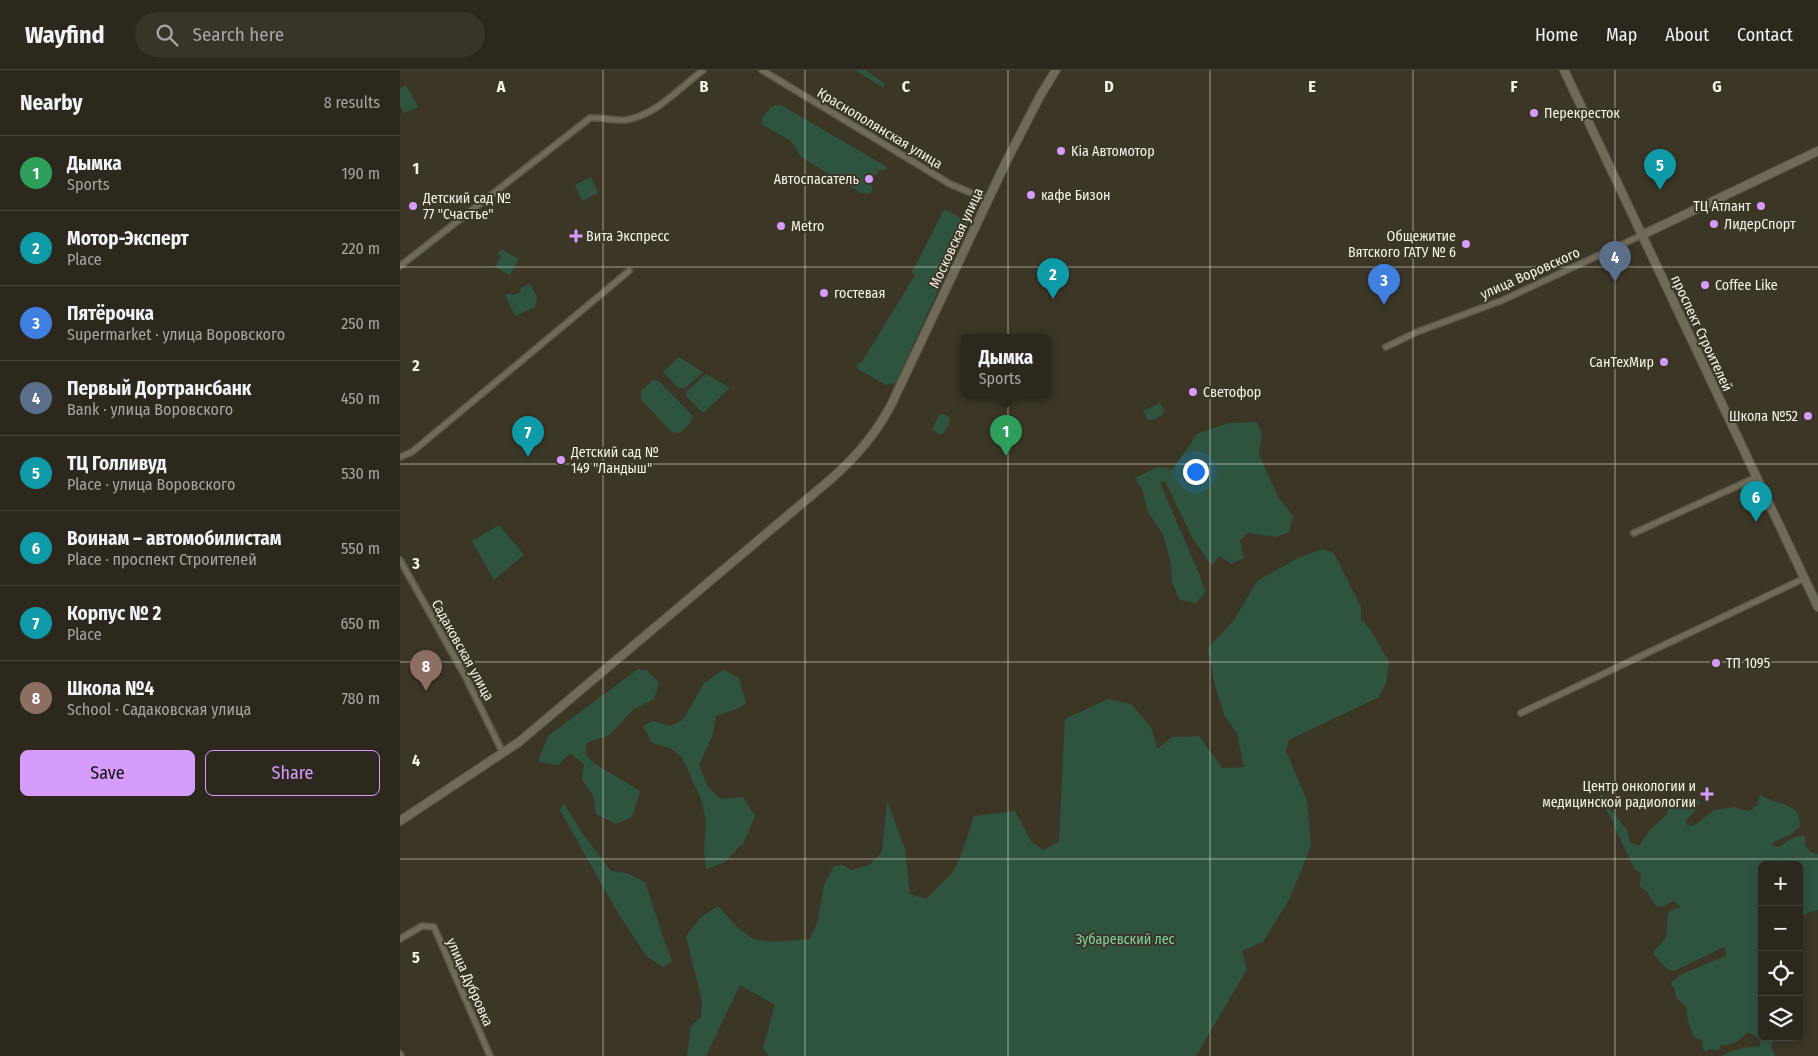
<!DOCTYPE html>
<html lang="en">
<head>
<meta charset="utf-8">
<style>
  body { margin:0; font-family:"Fira Sans Condensed",sans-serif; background:#39342a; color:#f1f3f6 }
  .controls { position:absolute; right:15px; bottom:15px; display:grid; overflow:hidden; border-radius:8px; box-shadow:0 2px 12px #0003 }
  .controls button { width:45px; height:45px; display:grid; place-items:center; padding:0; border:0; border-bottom:1px solid #48443b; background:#2d281d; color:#f1f3f6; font:25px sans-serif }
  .you { position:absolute; left:795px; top:401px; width:18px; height:18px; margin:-12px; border:4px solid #fff; border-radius:50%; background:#1a73e8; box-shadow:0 0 0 8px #1a73e833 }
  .badge { display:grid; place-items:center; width:32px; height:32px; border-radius:50%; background:#d59cfb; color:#fff; font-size:16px; font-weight:700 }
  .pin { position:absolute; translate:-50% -41px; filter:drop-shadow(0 1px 2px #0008) }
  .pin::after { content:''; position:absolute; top:26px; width:18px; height:15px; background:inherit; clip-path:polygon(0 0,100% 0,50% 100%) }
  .popup { position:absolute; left:561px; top:264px; width:90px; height:65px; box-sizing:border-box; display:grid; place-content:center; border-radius:8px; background:#2d281d; filter:drop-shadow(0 1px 4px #0005); font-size:16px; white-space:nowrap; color:#a7a6a4 }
  .popup b { font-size:19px; color:#f1f3f6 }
  .popup::after { content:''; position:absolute; left:50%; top:100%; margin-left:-10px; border:10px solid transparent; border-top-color:#2d281d }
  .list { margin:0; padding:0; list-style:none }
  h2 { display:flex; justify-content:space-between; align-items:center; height:65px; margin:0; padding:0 20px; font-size:21px }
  h2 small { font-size:16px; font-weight:400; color:#a7a6a4 }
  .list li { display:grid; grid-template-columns:32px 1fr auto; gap:15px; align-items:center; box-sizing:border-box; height:75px; padding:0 20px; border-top:1px solid #48443b }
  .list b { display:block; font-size:19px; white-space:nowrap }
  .list p { margin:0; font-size:16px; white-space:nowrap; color:#a7a6a4 }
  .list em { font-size:16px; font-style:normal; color:#a7a6a4 }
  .actions { display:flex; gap:10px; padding:15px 20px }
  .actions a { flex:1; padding:11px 0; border:1px solid #d59cfb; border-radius:8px; text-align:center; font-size:18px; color:#d59cfb }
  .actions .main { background:#d59cfb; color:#111 }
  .icon { flex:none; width:28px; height:28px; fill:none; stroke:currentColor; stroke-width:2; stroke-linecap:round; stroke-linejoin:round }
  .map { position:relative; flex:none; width:1418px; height:986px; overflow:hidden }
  header { display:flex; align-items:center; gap:30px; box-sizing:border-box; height:70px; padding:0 25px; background:#2d281d; border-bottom:1px solid #48443b }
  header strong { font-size:24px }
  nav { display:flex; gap:28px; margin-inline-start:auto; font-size:18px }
  .search { width:350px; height:45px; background:#39342a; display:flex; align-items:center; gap:12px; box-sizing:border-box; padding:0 18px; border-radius:28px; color:#a7a6a4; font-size:19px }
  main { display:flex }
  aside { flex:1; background:#2d281d }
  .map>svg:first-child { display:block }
</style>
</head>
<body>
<header>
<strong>Wayfind</strong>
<div class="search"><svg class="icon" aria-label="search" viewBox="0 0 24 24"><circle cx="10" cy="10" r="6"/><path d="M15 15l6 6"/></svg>Search here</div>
<nav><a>Home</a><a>Map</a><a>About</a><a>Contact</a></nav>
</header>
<main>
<aside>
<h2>Nearby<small>8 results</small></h2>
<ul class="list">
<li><span class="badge" style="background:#2e9e5b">1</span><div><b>Дымка</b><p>Sports</p></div><em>190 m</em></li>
<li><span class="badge" style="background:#0f9aa8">2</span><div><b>Мотор-Эксперт</b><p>Place</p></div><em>220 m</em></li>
<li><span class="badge" style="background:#3f7fe0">3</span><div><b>Пятёрочка</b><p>Supermarket · улица Воровского</p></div><em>250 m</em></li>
<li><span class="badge" style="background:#5c6f8a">4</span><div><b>Первый Дортрансбанк</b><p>Bank · улица Воровского</p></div><em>450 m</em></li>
<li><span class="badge" style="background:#0f9aa8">5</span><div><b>ТЦ Голливуд</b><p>Place · улица Воровского</p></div><em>530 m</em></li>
<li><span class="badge" style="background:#0f9aa8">6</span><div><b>Воинам – автомобилистам</b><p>Place · проспект Строителей</p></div><em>550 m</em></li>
<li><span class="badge" style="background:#0f9aa8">7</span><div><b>Корпус № 2</b><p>Place</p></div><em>650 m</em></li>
<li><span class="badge" style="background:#8d6e63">8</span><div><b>Школа №4</b><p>School · Садаковская улица</p></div><em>780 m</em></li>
</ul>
<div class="actions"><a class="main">Save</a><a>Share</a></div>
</aside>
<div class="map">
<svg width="1418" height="986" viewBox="0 0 1418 986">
  <rect width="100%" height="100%" fill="#3c3627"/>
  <!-- green -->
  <path fill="#2e5440" d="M455,0h11l19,14 -3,3z
    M6,15l12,22 -14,6 -4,-8v-17z
    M376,35h5l106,62 -2,3h-6l-9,14 3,5 -3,4h-9l-60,-36 -10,-16 -28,-16 -1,-6 9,-12z
    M191,107l7,16 -16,8 -7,-16z
    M544,139l25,13 -73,161 -10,2 -30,-17 2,-5 4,-1 53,-87 -3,-3z
    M101,179l18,10 -9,16 -15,-8 6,-11 -3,-2z
    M130,213l7,15 -2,9 -20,9 -10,-21 5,-2 3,2 7,-3 1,-4z
    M279,287l24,15 -18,16h-7l-15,-16z
    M306,304l24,14 -27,25 -17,-17 1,-5z
    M253,310l6,1 33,34 -1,7 -11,11 -8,-1 -31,-32v-9z
    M760,333l4,7 -2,5 -8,5h-6l-5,-9z
    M543,344l6,3 1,4 -6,12 -4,2 -8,-6 7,-14z
    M857,352l5,12 -3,20 19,43 15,19 -4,16 -13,5 -28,-4 -8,7 4,18 -13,6 -11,-8 -9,9 -19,-28 -27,-56 -5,2 40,93 5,16 -9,11 -16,-3 -8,-17 -1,-19 -8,-30 -15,-22 -6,-23 -7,-11 23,-11 14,2 8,-10 17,-25 32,-11z
    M99,455l25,30 -30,25 -22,-39z
    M923,479l11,4 27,54v13l9,9 19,33 -3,21 -7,14 -90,43 -3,11 21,50 4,45 -21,52 -27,44 -21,9 5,18 -51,87h-428l-5,-9 12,-42 -35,-20 -34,71h-19l4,-30 10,-9 1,-16 -16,-65 15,-19 17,-11c10,11 21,25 34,32 10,6 46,2 58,1l7,-16 7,-38 10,-19 9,-1 8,5 18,-5 13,-13 5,-51 18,48 5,45 16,5 27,-27 10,-22 11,-34 41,-5 16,30 12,9 16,-8 6,-123 43,-20 23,5 20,23 6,22 15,-12 27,-1 23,32 22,-1 -7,-34 -12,-16 -10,-31 -7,-38 26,-28 23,-39 41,-23z
    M238,599l9,1 12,13 -5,16 -20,10 -25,26 -22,8 -2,10 7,9 48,29 -8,26 -16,7 -20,-10 -3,-19 -11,-15 2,-16 -14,-11 -12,12 -20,-3 10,-26z
    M323,600l16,8 7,25 -7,5 -23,8 -3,18 -14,31 8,20 13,14 23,-2 12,19 -11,26 -19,20 -19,7 -2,-18 2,-31 -5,-21 -19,-42 -12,-9 -18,-5 -9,-17 10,-5 17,5 13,-6 21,-37z
    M1202,724l8,15 17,21 3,12 9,4 10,-15 17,-16 5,-10 27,-5 2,2 -7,11 -7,7 1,5 6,1 21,-16 21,-3 12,4 4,-1 7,-5 1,-9 2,-1c16,11 39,6 39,31l-8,8 -19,8 -1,4 7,1c7,-5 16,-13 26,-11v9l5,7 8,2v56l-11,3 -8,6v-54h-37v114l-2,2 2,5v51h13l-4,9 4,10h-53c13,-8 24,-8 38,-10 1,-10 -6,-10 -13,-14 -7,9 -15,14 -27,13v4l-3,1 -8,-1 -2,3 -4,-3 -1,-8 -8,-4c-2,-5 -5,-11 -6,-17 -2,-12 1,-13 -11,-21l-3,-12 -4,-3 10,-9 45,-19 2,-4 -3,-5 -50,24 -7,-2 -13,-14v-4c19,-17 10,-19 15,-40l12,-4 -8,-6 -10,6 -7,-1c-6,-7 -7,-16 -16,-19l1,-14 -6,-3 -19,-39 -3,-10 -15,-24z
    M164,733l16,27 31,41 16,2 18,9 19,58 8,21 -9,6 -17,-11 -31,-48 -55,-98z"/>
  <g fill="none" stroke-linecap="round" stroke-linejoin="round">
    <defs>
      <path id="minor" d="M362,0l188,114 38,16
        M0,196l190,-148c12,-1 23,3 35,2 30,-4 55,-32 78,-50
        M986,277l31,-15 86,-32 139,-65
        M0,387l12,-5 217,-181
        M1234,463l123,-56
        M0,490l65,116 38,77
        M1121,643l284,-135
        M0,869l22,-13 12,1 56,129
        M0,984l1,2"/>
      <path id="secondary" d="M1164,0l254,537
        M1242,165l176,-84
        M0,751l119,-79 312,-263c25,-22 46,-46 61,-76l114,-241 34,-66 16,-26"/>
    </defs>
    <!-- minor casing -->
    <use href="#minor" stroke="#5a5548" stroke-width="8"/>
    <!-- secondary casing -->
    <use href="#secondary" stroke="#5a5548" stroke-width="10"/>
    <!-- minor -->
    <use href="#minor" stroke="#706a59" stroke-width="5"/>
    <!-- secondary -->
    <use href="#secondary" stroke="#706a59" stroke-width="8"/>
  </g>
  <!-- grid -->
  <path fill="none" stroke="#f6f3e9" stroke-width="1" stroke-opacity="0.55" d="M203,0v986M405,0v986M608,0v986M810,0v986M1013,0v986M1215,0v986M0,197h1418M0,394h1418M0,592h1418M0,789h1418"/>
  <!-- markers -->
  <g fill="#d59cfb" stroke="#3c3627" stroke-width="2">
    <circle cx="1134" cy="43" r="5"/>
    <circle cx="661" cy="81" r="5"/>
    <circle cx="469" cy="109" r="5"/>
    <circle cx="631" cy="125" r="5"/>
    <circle cx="13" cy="136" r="5"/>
    <circle cx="1361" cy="136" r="5"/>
    <circle cx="1314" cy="154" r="5"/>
    <circle cx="381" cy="156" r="5"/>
    <path d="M173.5 158.5h5v5h5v5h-5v5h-5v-5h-5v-5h5z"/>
    <circle cx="1066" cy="174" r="5"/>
    <circle cx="1305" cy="215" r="5"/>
    <circle cx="424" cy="223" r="5"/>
    <circle cx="1264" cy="292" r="5"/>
    <circle cx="793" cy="322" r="5"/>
    <circle cx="1408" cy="346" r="5"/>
    <circle cx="161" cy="390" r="5"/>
    <circle cx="1316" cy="593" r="5"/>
    <path d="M1304.5 716.5h5v5h5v5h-5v5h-5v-5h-5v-5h5z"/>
  </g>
  <g text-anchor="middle" stroke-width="4" stroke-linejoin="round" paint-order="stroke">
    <!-- poi labels -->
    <g font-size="14" fill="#f6f3e9" stroke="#3c3627" text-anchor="start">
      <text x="1144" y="48">Перекресток</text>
      <text x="671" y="86">Kia Автомотор</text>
      <text x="459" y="114" text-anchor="end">Автоспасатель</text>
      <text x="641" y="130">кафе Бизон</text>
      <text x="23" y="133">Детский сад №<tspan x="23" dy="16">77 "Счастье"</tspan></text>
      <text x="1351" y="141" text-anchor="end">ТЦ Атлант</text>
      <text x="1324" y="159">ЛидерСпорт</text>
      <text x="391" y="161">Metro</text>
      <text x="186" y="171">Вита Экспресс</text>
      <text x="1056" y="171" text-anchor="end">Общежитие<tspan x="1056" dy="16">Вятского ГАТУ № 6</tspan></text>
      <text x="1315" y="220">Coffee Like</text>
      <text x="434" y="228">гостевая</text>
      <text x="1254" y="297" text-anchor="end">СанТехМир</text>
      <text x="803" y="327">Светофор</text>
      <text x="1398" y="351" text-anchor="end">Школа №52</text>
      <text x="171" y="387">Детский сад №<tspan x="171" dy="16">149 "Ландыш"</tspan></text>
      <text x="1326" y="598">ТП 1095</text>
      <text x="1296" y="721" text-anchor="end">Центр онкологии и<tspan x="1296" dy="16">медицинской радиологии</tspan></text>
    </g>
    <!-- street labels -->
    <g font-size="14" fill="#f6f3e9" stroke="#3c3627">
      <text transform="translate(480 58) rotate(31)" y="5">Краснополянская улица</text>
      <text transform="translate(556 168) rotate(-65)" y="5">Московская улица</text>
      <text transform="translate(1130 203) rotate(-24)" y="5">улица Воровского</text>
      <text transform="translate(1302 263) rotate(65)" y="5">проспект Строителей</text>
      <text transform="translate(63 580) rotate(61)" y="5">Садаковская улица</text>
      <text transform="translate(70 912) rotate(66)" y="5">улица Дубровка</text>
    </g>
    <!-- park labels -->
    <g font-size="14" fill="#7dd3a6" stroke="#3c3627">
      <text x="725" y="874">Зубаревский лес</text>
    </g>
  </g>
  <g font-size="16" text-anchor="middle" font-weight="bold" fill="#f6f3e9" stroke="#3c3627" stroke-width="4" stroke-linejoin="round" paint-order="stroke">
    <text x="101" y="22">A</text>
    <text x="304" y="22">B</text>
    <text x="506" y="22">C</text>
    <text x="709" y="22">D</text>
    <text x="912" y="22">E</text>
    <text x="1114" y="22">F</text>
    <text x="1317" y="22">G</text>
    <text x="16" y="104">1</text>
    <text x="16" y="301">2</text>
    <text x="16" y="499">3</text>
    <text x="16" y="696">4</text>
    <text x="16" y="893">5</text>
  </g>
</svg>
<div class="controls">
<button>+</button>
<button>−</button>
<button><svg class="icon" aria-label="locate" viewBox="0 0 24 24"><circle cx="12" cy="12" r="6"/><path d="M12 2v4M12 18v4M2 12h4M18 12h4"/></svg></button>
<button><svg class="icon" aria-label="layers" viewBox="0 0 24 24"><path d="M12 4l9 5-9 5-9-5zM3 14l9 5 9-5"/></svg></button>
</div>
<div class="you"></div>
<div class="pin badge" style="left:606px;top:386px;background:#2e9e5b">1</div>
<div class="popup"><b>Дымка</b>Sports</div>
<div class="pin badge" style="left:653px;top:229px;background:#0f9aa8">2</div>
<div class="pin badge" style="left:984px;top:235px;background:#3f7fe0">3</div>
<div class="pin badge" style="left:1215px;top:212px;background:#5c6f8a">4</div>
<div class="pin badge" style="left:1260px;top:120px;background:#0f9aa8">5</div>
<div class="pin badge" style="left:1356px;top:452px;background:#0f9aa8">6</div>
<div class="pin badge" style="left:128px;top:387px;background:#0f9aa8">7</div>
<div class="pin badge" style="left:26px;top:621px;background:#8d6e63">8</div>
</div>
</main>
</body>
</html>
